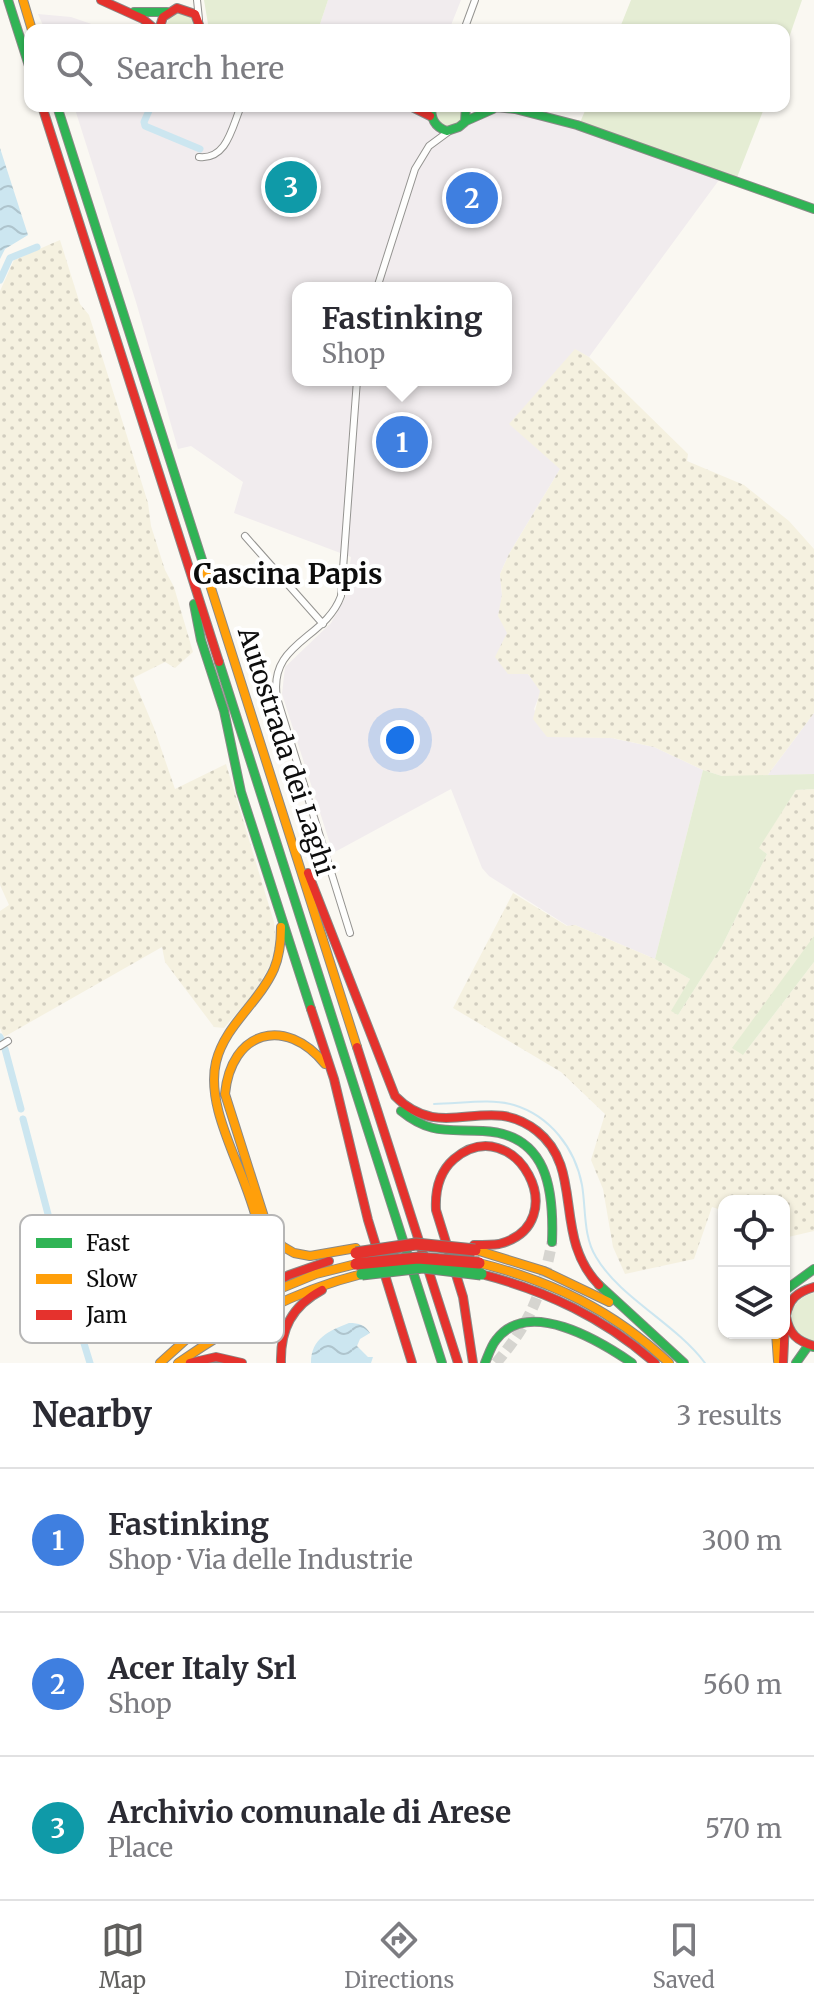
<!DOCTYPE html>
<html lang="en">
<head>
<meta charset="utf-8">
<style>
  body { margin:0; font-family:Merriweather,serif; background:#f7f7f7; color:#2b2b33 }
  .controls { position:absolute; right:24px; bottom:24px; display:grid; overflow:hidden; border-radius:16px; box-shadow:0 2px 6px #0004 }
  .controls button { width:72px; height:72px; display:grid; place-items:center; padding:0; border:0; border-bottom:2px solid #e1e1e2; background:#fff; color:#2b2b33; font:40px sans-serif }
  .you { position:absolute; left:400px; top:740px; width:28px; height:28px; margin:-20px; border:6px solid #fff; border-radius:50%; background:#1a73e8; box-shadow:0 0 0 12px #1a73e833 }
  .badge { display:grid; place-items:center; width:52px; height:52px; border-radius:50%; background:#605f5d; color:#fff; font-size:26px; font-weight:700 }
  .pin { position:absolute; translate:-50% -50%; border:4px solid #fff; box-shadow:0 2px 8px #0006 }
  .popup { position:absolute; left:292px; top:282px; width:220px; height:104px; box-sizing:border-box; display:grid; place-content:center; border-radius:16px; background:#fff; filter:drop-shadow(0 2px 6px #0005); font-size:26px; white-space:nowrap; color:#7c7c81 }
  .popup b { font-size:30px; color:#2b2b33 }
  .popup::after { content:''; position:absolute; left:50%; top:100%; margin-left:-16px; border:16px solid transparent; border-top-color:#fff }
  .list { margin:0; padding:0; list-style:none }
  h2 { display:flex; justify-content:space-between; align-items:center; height:104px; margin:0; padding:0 32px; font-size:34px }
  h2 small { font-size:26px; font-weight:400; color:#7c7c81 }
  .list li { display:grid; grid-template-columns:52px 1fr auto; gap:24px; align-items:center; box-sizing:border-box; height:144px; padding:0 32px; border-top:2px solid #e1e1e2 }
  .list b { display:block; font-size:30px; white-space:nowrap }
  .list p { margin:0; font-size:26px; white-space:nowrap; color:#7c7c81 }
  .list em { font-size:26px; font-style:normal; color:#7c7c81 }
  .icon { flex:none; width:44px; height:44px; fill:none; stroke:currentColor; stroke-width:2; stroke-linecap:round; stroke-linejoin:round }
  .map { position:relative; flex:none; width:814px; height:1363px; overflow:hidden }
  .search { position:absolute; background:#fff; box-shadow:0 2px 6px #0004; left:24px; right:24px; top:24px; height:88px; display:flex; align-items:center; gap:20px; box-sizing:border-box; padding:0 28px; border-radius:16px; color:#7c7c81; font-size:30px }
  .sheet { height:536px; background:#fff }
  nav { display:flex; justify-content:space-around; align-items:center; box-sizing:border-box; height:112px; border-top:2px solid #e1e1e2; background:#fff; font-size:22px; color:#7c7c81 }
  nav a { display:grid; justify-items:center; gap:4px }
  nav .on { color:#605f5d }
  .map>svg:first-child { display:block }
</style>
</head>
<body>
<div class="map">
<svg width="814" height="1363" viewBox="0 0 814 1363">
  <defs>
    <pattern id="farmland-dots" width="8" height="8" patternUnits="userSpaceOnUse" patternTransform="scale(2)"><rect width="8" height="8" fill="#f5f1e0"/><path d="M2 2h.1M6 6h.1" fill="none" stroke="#d1cdbf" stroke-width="1.8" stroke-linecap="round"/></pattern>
    <pattern id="water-waves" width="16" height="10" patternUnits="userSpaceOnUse" patternTransform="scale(2)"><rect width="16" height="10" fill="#cce6f0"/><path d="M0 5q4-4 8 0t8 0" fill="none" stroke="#aec4cd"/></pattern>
  </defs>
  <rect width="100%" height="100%" fill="#faf8f2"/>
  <!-- industrial -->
  <path fill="#f1ecee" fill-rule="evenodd" d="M328,0h133l-12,30h-131z
    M38,14l33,3 38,13h-64z
    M74,106h328l62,21 29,-15h18l19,3 71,22 118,43 -130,177 -13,-7 -16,119 -51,85 -9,20 2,21 -3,21 29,58 13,17 -7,18 13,27 64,2 43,9 49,23 -48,189 -80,-34 -7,1 -79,-50 -7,-8 -31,-79 -118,64 -51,-159 3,-27 46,-44 14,-25 6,-41 -117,-44 9,-31 -52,-36 -13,3 -42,-147zM298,288h208v92h-208z
    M814,713v61l-47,2z"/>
  <!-- farmland -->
  <path fill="url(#farmland-dots)" d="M60,240l20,64 9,11 59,188 3,23 14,44 9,17 19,65 -18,16 -10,-6 -32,16 21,50 21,61 51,-25 48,158 2,27 -5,14 -16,29 -31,36 -10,-1 -49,-65 -3,-15 -158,90 -4,-9v-117l9,-6 -9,-20v-594l14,-31z
    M575,349l14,8 99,97 -1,7 57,24 45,36 25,28v164l-47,63h-45l-19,-6 -49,-23 -42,-9 -65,-1 -14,-18 7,-28 -12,-17h-20l-13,-17 12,-24 -9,-17 4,-21 -2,-21 9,-20 51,-85 -51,-45z
    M814,789v147l-71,119 71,-93v269l-30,7v-37h-60v10l-12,-4 -18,52 -69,15 -12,-27 -10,-58 -12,-29 14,-46 -44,-42 -108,-64 60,-115 54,33 8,-1 80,34 35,20 -18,32 6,4 44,-69 45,-92 -9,-6 38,-58z"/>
  <!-- grass -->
  <path fill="#e5edd4" d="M204,0h124l-10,30h-109z
    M631,0h171l-18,52v-22h-165z
    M179,12l15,7 3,11h-33l6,-14z
    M435,106h27l-1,16c-10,6 -16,7 -25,-2z
    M587,106h178l-29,74 -157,-55z
    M703,770l19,6 92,-2v15l-18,1 -37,58 8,6 -45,92 -44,69 -7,-4 19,-32 -35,-20z
    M814,936v26l-71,93 -11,-7z
    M814,1293v48h-2c-28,-8 -27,-42 2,-48z"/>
  <!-- water -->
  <path fill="url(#water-waves)" d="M0,148l28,87 -23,14 -5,10z
    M349,1323c10,0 16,2 21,10l-10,6 -3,7 11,11h5l-2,6h-60c0,-25 18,-32 38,-40z"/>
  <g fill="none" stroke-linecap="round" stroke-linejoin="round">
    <!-- stream -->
    <path stroke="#cce6f0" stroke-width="2" d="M434,1104c25,0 56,-6 80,1 36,11 61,43 68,80 4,23 1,51 14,72 24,41 79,66 109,106"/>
    <!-- canal -->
    <path stroke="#cce6f0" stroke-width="7" d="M151,106l-7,16 1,4 55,23
      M0,280l10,-22 27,-11
      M0,1037l1,2
      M5,1049l16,60
      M23,1119l41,156
      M71,1301l19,62"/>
    <!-- highway-tunnel -->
    <path stroke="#d6d5d0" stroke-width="11" stroke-dasharray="11 5.5" stroke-linecap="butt" d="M496,1363c34,-40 46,-69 56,-121"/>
    <defs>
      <path id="street" d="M197,0l2,19
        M464,30l11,-30
        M199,157c28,3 33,-30 42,-51
        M377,288l38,-119 14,-23 19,-14
        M245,536l78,88
        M350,933l-73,-235c-9,-56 48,-58 64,-102l16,-216
        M0,1046l8,-5"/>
      <path id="fast" d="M8,0l22,69
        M134,12h33
        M57,106l147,460
        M431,106c0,12 3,21 16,25l12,-4 6,-5 1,-16
        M484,106l31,3 62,16 237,84
        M466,121l27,-12
        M194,604l7,36 23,71 17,81 70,217
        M219,662l223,701
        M401,1111c29,24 48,18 82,20 65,3 71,59 69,111
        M599,1285l85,78
        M784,1291l30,-22
        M813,1347h1
        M485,1363c3,-7 6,-17 11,-23 32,-43 104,1 136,23
        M796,1363l12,-17"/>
      <path id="slow" d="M23,0l9,30
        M204,566l153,481
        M325,1064c-40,-49 -94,-33 -100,30l40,126 17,26 12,7 16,3 46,-8
        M476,1250l68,21 65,31
        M479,1263c73,18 135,48 190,100
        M270,1293l46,-19 40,-10
        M197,1329c18,-13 45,-27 56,-47 33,-63 -53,-153 -37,-220 9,-37 43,-59 58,-93 6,-14 7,-27 7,-42
        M776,1333l2,28
        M160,1363l41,-37
        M178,1363c58,-40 115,-72 184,-89"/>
      <path id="jam" d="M101,0l42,19 13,11
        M159,30l4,-13 14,-9 18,6 6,16
        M42,106l177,556
        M410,106l20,10
        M308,873l87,223c48,49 92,-5 142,35 48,38 15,106 62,154
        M311,1009l23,70 34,141 44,143
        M357,1047l101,316
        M481,1274c66,17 123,44 174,89
        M814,1287c-17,5 -25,12 -28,29 3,18 11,25 28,30
        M243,1300l46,-25 40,-14
        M198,1336l56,-36
        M190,1363l26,-6 26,6
        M281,1363c-1,-34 11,-57 41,-73
        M473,1363l-10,-66 -27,-87c-1,-19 3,-38 18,-51 61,-51 123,65 45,85 -7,1 -17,1 -25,1
        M783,1363l2,-40"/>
    </defs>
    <!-- street casing -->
    <use href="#street" stroke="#949390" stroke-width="8"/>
    <!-- fast casing -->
    <use href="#fast" stroke="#8a8987" stroke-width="10"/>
    <!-- slow casing -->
    <use href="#slow" stroke="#8a8987" stroke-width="10"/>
    <!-- jam casing -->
    <use href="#jam" stroke="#8a8987" stroke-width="10"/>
    <!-- street -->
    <use href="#street" stroke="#fefefd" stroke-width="6"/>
    <!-- fast -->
    <use href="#fast" stroke="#30b455" stroke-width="8"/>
    <!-- slow -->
    <use href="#slow" stroke="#ff9f0a" stroke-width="8"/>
    <!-- jam -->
    <use href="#jam" stroke="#e5322d" stroke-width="8"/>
    <defs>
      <path id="fast-bridge" d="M362,1274l61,-7 58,7"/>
      <path id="jam-bridge" d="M356,1253l60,-9 59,6
        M356,1264l62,-6 61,5"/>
    </defs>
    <!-- fast-bridge casing -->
    <use href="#fast-bridge" stroke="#81807d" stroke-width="13" stroke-linecap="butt"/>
    <!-- jam-bridge casing -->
    <use href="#jam-bridge" stroke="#81807d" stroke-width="13" stroke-linecap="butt"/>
    <!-- fast-bridge -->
    <use href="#fast-bridge" stroke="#30b455" stroke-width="11"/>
    <!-- jam-bridge -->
    <use href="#jam-bridge" stroke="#e5322d" stroke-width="11"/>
  </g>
  <g text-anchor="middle" stroke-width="8" stroke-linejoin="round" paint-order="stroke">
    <!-- street labels -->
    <g font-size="26" fill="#0d0d0d" stroke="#fff">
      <text transform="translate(286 751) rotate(72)" y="9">Autostrada dei Laghi</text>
    </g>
    <!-- neighbourhood labels -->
    <g font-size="28" font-weight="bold" fill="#0d0d0d" stroke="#fff">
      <text x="288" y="584">Cascina Papis</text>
    </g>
  </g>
  <!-- legend -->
  <rect x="20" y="1215" width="264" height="128" rx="12" fill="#fff" stroke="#b6b6b6" stroke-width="2"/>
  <rect x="36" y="1238" width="36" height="10" fill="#30b455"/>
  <rect x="36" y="1274" width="36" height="10" fill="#ff9f0a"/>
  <rect x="36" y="1310" width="36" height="10" fill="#e5322d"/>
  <g font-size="22" fill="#0d0d0d">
    <text x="86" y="1251">Fast</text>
    <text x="86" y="1287">Slow</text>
    <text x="86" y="1323">Jam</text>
  </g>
</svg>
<div class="controls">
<button><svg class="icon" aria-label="locate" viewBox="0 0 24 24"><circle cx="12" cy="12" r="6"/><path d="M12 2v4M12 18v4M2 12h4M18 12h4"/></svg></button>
<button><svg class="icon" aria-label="layers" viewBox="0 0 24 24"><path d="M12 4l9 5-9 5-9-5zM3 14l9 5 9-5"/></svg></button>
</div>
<div class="you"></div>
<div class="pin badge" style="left:402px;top:442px;background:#3f7fe0">1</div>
<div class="popup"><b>Fastinking</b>Shop</div>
<div class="pin badge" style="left:472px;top:198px;background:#3f7fe0">2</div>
<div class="pin badge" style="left:291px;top:187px;background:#0f9aa8">3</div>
<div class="search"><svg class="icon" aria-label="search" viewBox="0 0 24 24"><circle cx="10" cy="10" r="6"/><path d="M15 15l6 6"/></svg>Search here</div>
</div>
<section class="sheet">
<h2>Nearby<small>3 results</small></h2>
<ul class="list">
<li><span class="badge" style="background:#3f7fe0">1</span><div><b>Fastinking</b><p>Shop · Via delle Industrie</p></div><em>300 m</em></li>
<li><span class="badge" style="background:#3f7fe0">2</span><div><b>Acer Italy Srl</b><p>Shop</p></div><em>560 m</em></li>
<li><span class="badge" style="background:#0f9aa8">3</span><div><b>Archivio comunale di Arese</b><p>Place</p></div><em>570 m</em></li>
</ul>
</section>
<nav>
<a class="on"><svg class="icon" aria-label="map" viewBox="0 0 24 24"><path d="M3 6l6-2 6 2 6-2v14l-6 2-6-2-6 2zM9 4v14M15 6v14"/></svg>Map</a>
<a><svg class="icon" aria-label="directions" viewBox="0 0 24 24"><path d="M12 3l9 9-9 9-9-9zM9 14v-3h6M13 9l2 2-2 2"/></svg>Directions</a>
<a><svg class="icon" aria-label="saved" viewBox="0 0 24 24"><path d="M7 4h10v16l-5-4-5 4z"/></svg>Saved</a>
</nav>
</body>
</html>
